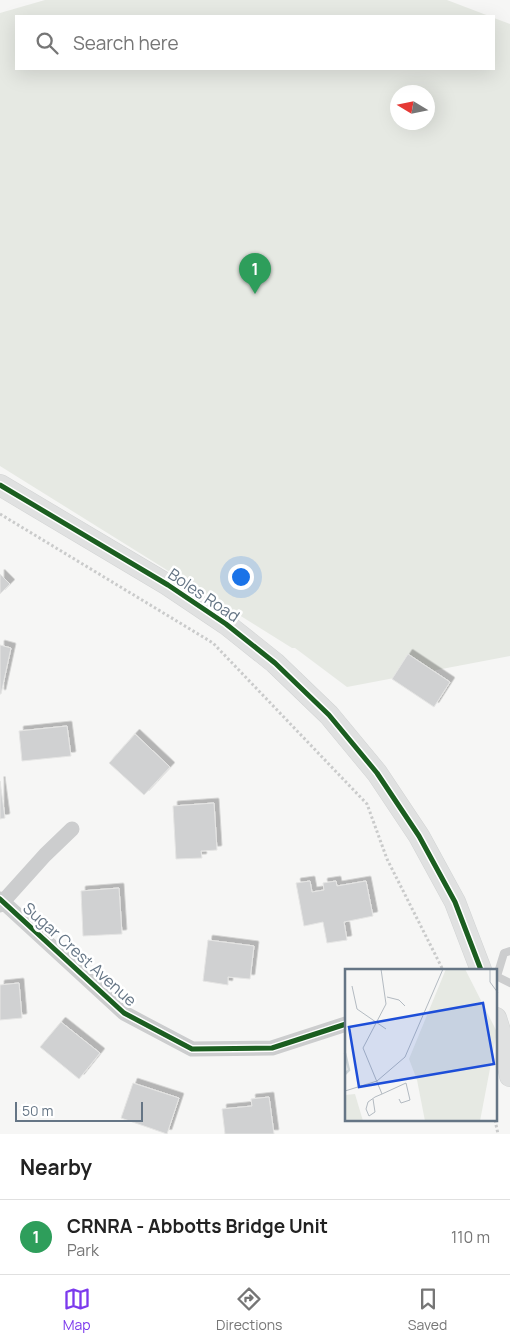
<!DOCTYPE html>
<html lang="en">
<head>
<meta charset="utf-8">
<style>
  body { margin:0; font-family:Manrope,sans-serif; background:#f2f2f2; color:#222 }
  .compass { position:absolute; left:390px; top:85px; width:45px; height:45px; border-radius:50%; background:#fff; box-shadow:0 5px 20px #0002; rotate:280deg }
  .scale { position:absolute; left:15px; bottom:12px; width:128px; box-sizing:border-box; padding-left:5px; border:2px solid #657585; border-top:0; font-size:14px; line-height:18px; white-space:nowrap; color:#657585; -webkit-text-stroke:4px #fff; paint-order:stroke }
  .you { position:absolute; left:240px; top:576px; width:18px; height:18px; margin:-12px; border:4px solid #fff; border-radius:50%; background:#1a73e8; box-shadow:0 0 0 8px #1a73e833 }
  .badge { display:grid; place-items:center; width:32px; height:32px; border-radius:50%; background:#7c3aed; color:#fff; font-size:16px; font-weight:700 }
  .pin { position:absolute; translate:-50% -41px; filter:drop-shadow(0 1px 2px #0008) }
  .pin::after { content:''; position:absolute; top:26px; width:18px; height:15px; background:inherit; clip-path:polygon(0 0,100% 0,50% 100%) }
  .list { margin:0; padding:0; list-style:none }
  h2 { display:flex; justify-content:space-between; align-items:center; height:65px; margin:0; padding:0 20px; font-size:21px }
  h2 small { font-size:16px; font-weight:400; color:#767676 }
  .list li { display:grid; grid-template-columns:32px 1fr auto; gap:15px; align-items:center; box-sizing:border-box; height:75px; padding:0 20px; border-top:1px solid #e0e0e0 }
  .list b { display:block; font-size:19px; white-space:nowrap }
  .list p { margin:0; font-size:16px; white-space:nowrap; color:#767676 }
  .list em { font-size:16px; font-style:normal; color:#767676 }
  .icon { flex:none; width:28px; height:28px; fill:none; stroke:currentColor; stroke-width:2; stroke-linecap:round; stroke-linejoin:round }
  .map { position:relative; flex:none; width:510px; height:1134px; overflow:hidden }
  .search { position:absolute; background:#fff; box-shadow:0 5px 20px #0002; left:15px; right:15px; top:15px; height:55px; display:flex; align-items:center; gap:12px; box-sizing:border-box; padding:0 18px; border-radius:0px; color:#767676; font-size:19px }
  .sheet { height:140px; background:#fff }
  nav { display:flex; justify-content:space-around; align-items:center; box-sizing:border-box; height:70px; border-top:1px solid #e0e0e0; background:#fff; font-size:14px; color:#767676 }
  nav a { display:grid; justify-items:center; gap:2px }
  nav .on { color:#7c3aed }
  .map>svg:first-child { display:block }
</style>
</head>
<body>
<div class="map">
<svg width="510" height="1134" viewBox="0 0 510 1134">
  <defs>
    <filter id="shadow"><feDropShadow dx="4.5" dy="-4.5" stdDeviation="0" flood-color="#0004"/></filter>
  </defs>
  <rect width="100%" height="100%" fill="#f6f6f5"/>
  <!-- green -->
  <path fill="#e6e9e3" fill-rule="evenodd" d="M45,0h402l42,16h-473v53h478v-51l16,6v632l-163,31 -52,-39h-3l-292,-182v-453zM398,92h30v30h-30z"/>
  <!-- building -->
  <path fill="#d0d1d2" stroke="#e5e5e4" filter="url(#shadow)" d="M0,574l10,10 -10,10z
    M0,645l11,3 -10,46h-1z
    M408,654l42,28 -16,25 -42,-28z
    M67,726l4,30 -49,5 -3,-30z
    M135,734l35,33 -26,28 -35,-32z
    M0,781l5,37 -5,1z
    M214,803l3,47 -16,1 1,7 -26,1 -3,-53z
    M310,881l2,11 12,-2 -1,-7 13,-2 1,5 29,-5 7,35 -29,6 3,18 -20,3 -4,-21 -19,4 -8,-43z
    M119,888l3,46 -39,2 -2,-45z
    M208,940l46,6 -4,33 -22,-2v8l-25,-4z
    M19,983l3,35 -22,2v-35z
    M61,1022l39,31 -21,26 -39,-32z
    M133,1083l46,15 -12,36 -46,-16z
    M269,1097l5,37h-49l-3,-25 30,-3 -1,-7z"/>
  <g fill="none" stroke-linecap="round" stroke-linejoin="round">
    <defs>
      <path id="secondary" d="M0,485l168,100 58,39 49,39 54,52 48,58 42,63 36,66 26,68
        M496,1018l8,26 6,32"/>
    </defs>
    <!-- secondary casing -->
    <use href="#secondary" stroke="#d2d4d4" stroke-width="22"/>
    <!-- path -->
    <path stroke="#cacbcb" stroke-width="3" stroke-dasharray="2.5 2.5" stroke-linecap="butt" d="M0,514l213,129 154,161 20,55 56,111
      M495,1120l3,14"/>
    <!-- lane -->
    <path stroke="#cccdce" stroke-width="8" d="M496,976l14,7
      M497,976l7,-23 6,-2"/>
    <!-- street -->
    <path stroke="#cccdce" stroke-width="15" d="M0,899l124,114 68,36 80,-1 74,-24
      M0,905l45,-50 27,-26"/>
    <!-- secondary -->
    <use href="#secondary" stroke="#e0e1e1" stroke-width="21"/>
    <defs>
      <path id="cycleway" d="M0,485l168,100 58,39 49,39 54,52 48,58 42,63 36,66 26,68
        M0,899l124,114 68,36 80,-1 74,-24"/>
    </defs>
    <!-- cycleway casing -->
    <use href="#cycleway" stroke="#fff" stroke-width="8"/>
    <!-- cycleway -->
    <use href="#cycleway" stroke="#1b5e20" stroke-width="5"/>
  </g>
  <g text-anchor="middle" stroke-width="5" stroke-linejoin="round" paint-order="stroke">
    <!-- street labels -->
    <g font-size="16" fill="#657585" stroke="#fff">
      <text transform="translate(204 595) rotate(34)" y="6">Boles Road</text>
      <text transform="translate(80 954) rotate(42)" y="6">Sugar Crest Avenue</text>
    </g>
  </g>
  <!-- overview -->
  <g transform="translate(345 969)">
    <rect width="152" height="152" fill="#f6f6f5"/>
    <path d="M101,0h19l32,63 -17,89h-55l-8,-41 -8,-21zM10,125l8,27h-18v-26z" fill="#e6e9e3"/>
    <path fill="none" stroke="#ced5d8" stroke-width="2.5" d="M0,84l4,17 -4,4"/>
    <path fill="none" stroke="#b3bac1" stroke-width="1" d="M36,0l5,35 -23,44 19,46M145,0v13l8,11M7,17l5,23 29,20M42,28l12,3 6,6M0,122l32,-10 28,-24 38,-88M28,130l2,13 -6,4 -3,-7 2,-7 7,-5 7,-3 24,-11 4,17 -9,3 -2,-4"/>
    <path fill="#1d4ed8" fill-opacity="0.15" stroke="#1d4ed8" stroke-width="2.5" d="M138,34l11,61 -135,23 -10,-60z"/>
    <rect width="152" height="152" fill="none" stroke="#657585" stroke-width="2.5"/>
  </g>
</svg>
<svg class="compass" viewBox="-18 -18 36 36"><path d="M0-13l5 13h-10z" fill="#e53935"/><path d="M0 13l5-13h-10z" fill="#767676"/></svg>
<div class="scale">50 m</div>
<div class="you"></div>
<div class="pin badge" style="left:255px;top:294px;background:#2e9e5b">1</div>
<div class="search"><svg class="icon" aria-label="search" viewBox="0 0 24 24"><circle cx="10" cy="10" r="6"/><path d="M15 15l6 6"/></svg>Search here</div>
</div>
<section class="sheet">
<h2>Nearby<small></small></h2>
<ul class="list">
<li><span class="badge" style="background:#2e9e5b">1</span><div><b>CRNRA - Abbotts Bridge Unit</b><p>Park</p></div><em>110 m</em></li>
</ul>
</section>
<nav>
<a class="on"><svg class="icon" aria-label="map" viewBox="0 0 24 24"><path d="M3 6l6-2 6 2 6-2v14l-6 2-6-2-6 2zM9 4v14M15 6v14"/></svg>Map</a>
<a><svg class="icon" aria-label="directions" viewBox="0 0 24 24"><path d="M12 3l9 9-9 9-9-9zM9 14v-3h6M13 9l2 2-2 2"/></svg>Directions</a>
<a><svg class="icon" aria-label="saved" viewBox="0 0 24 24"><path d="M7 4h10v16l-5-4-5 4z"/></svg>Saved</a>
</nav>
</body>
</html>
